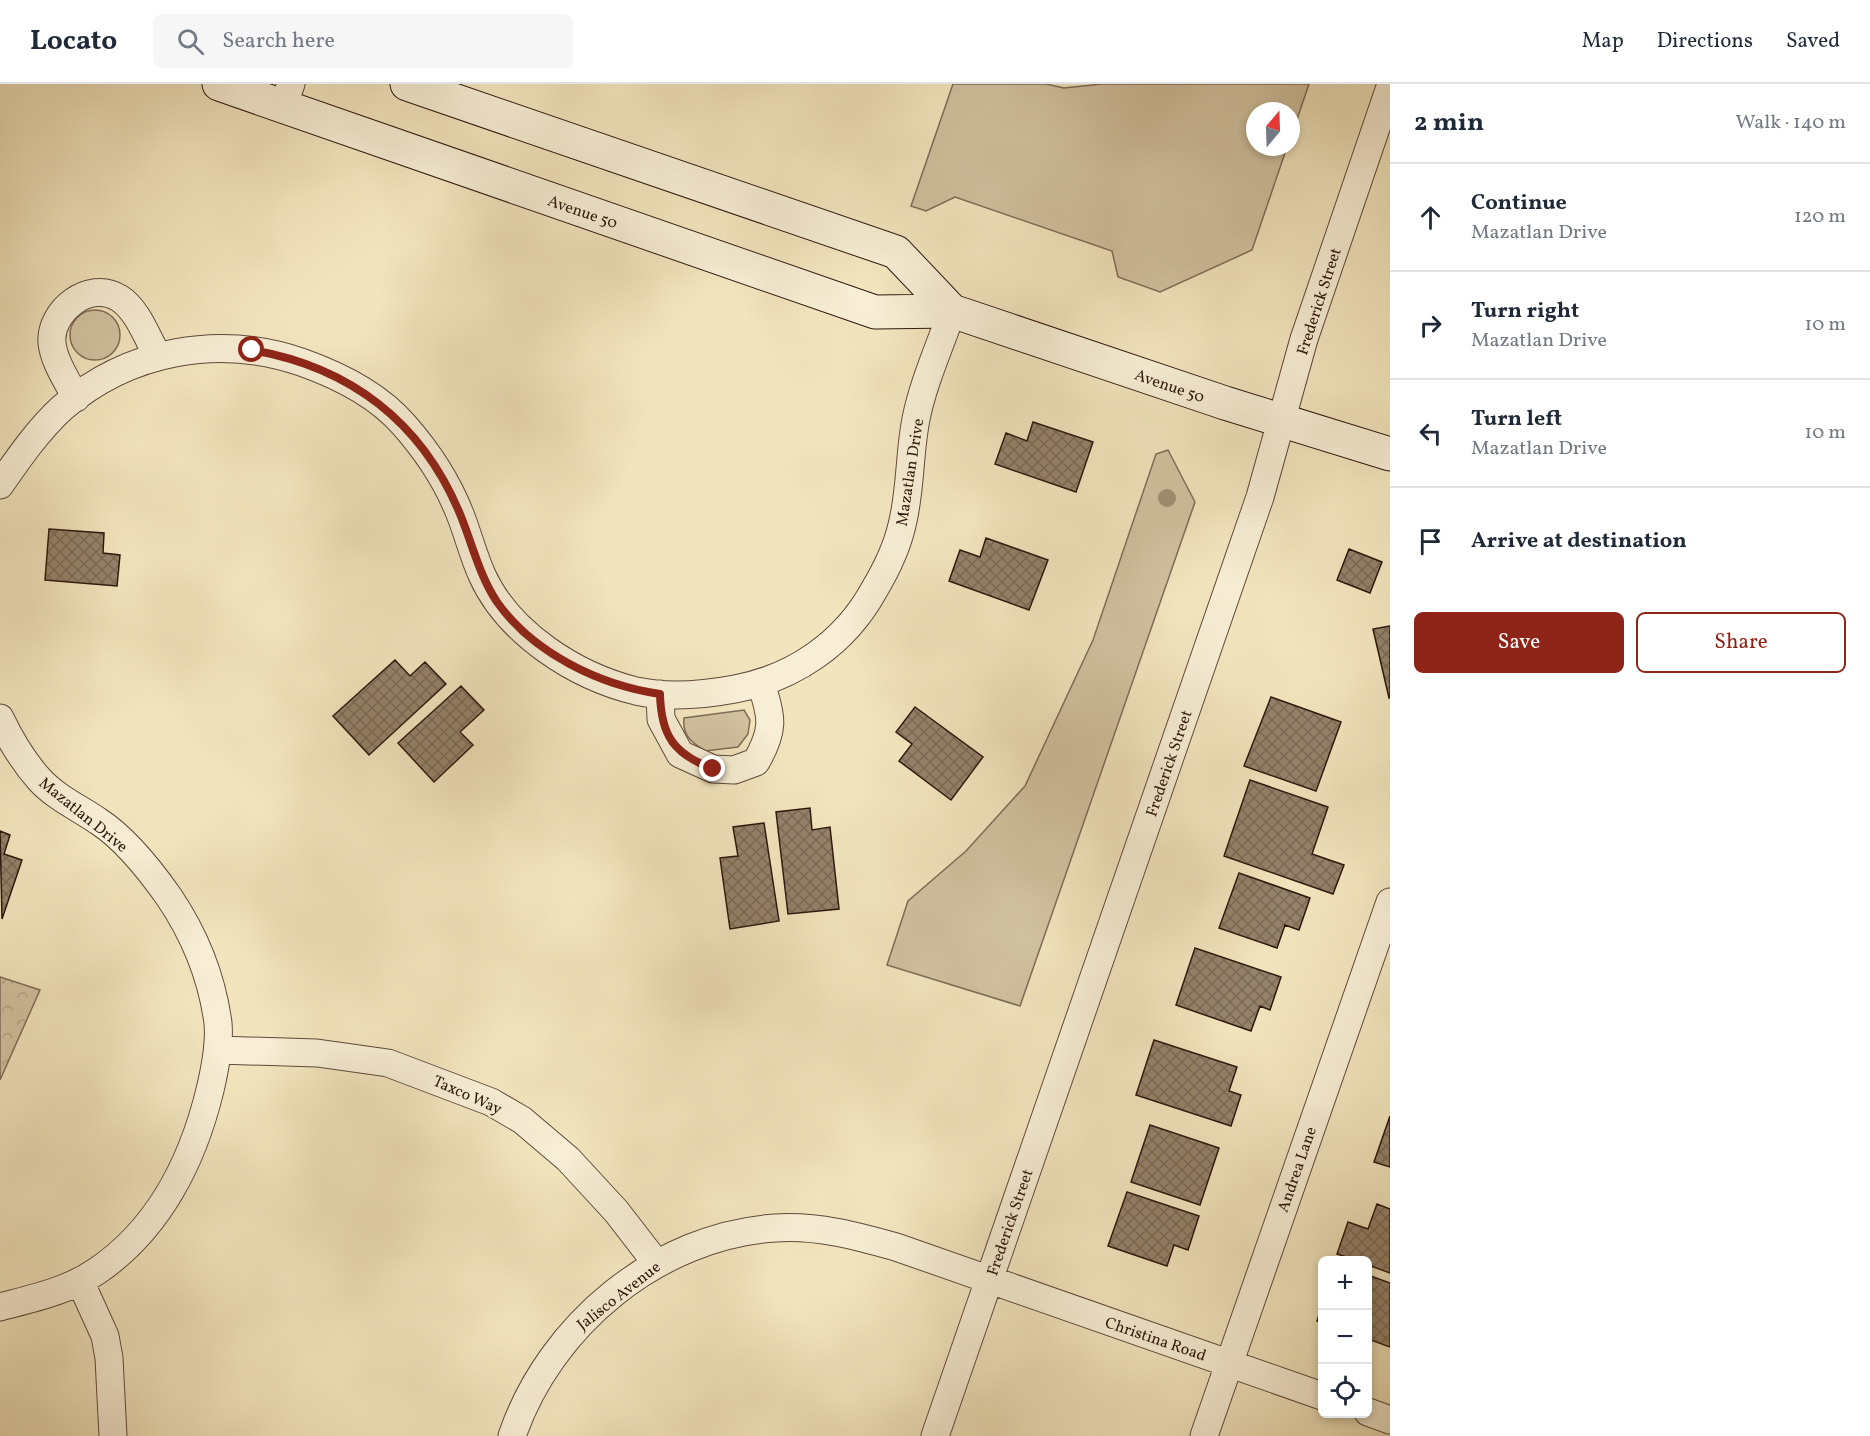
<!DOCTYPE html>
<html lang="en">
<head>
<meta charset="utf-8">
<style>
  body { margin:0; font-family:Vollkorn,serif; background:#f6f6f7; color:#1f2937 }
  .controls { position:absolute; right:18px; bottom:18px; display:grid; overflow:hidden; border-radius:9px; box-shadow:0 3px 9px #0003 }
  .controls button { width:54px; height:54px; display:grid; place-items:center; padding:0; border:0; border-bottom:2px solid #e0e1e3; background:#fff; color:#1f2937; font:30px sans-serif }
  .compass { position:absolute; left:1246px; top:18px; width:54px; height:54px; border-radius:50%; background:#fff; box-shadow:0 3px 9px #0003; rotate:19deg }
  .stop { position:absolute; width:18px; height:18px; margin:-14px; border:4px solid #8f2418; border-radius:50%; background:#fff }
  .stop.end { background:#8f2418; border-color:#fff; box-shadow:0 2px 6px #0008 }
  .list { margin:0; padding:0; list-style:none }
  h2 { display:flex; justify-content:space-between; align-items:center; height:78px; margin:0; padding:0 24px; font-size:26px }
  h2 small { font-size:20px; font-weight:400; color:#747a83 }
  .list li { display:grid; grid-template-columns:39px 1fr auto; gap:18px; align-items:center; box-sizing:border-box; height:108px; padding:0 24px; border-top:2px solid #e0e1e3 }
  .list b { display:block; font-size:22px; white-space:nowrap }
  .list p { margin:0; font-size:20px; white-space:nowrap; color:#747a83 }
  .list em { font-size:20px; font-style:normal; color:#747a83 }
  .actions { display:flex; gap:12px; padding:18px 24px }
  .actions a { flex:1; padding:14px 0; border:2px solid #8f2418; border-radius:9px; text-align:center; font-size:21px; color:#8f2418 }
  .actions .main { background:#8f2418; color:#fff }
  .icon { flex:none; width:33px; height:33px; fill:none; stroke:currentColor; stroke-width:2; stroke-linecap:round; stroke-linejoin:round }
  .map { position:relative; flex:none; width:1390px; height:1352px; overflow:hidden }
  header { display:flex; align-items:center; gap:36px; box-sizing:border-box; height:84px; padding:0 30px; background:#fff; border-bottom:2px solid #e0e1e3 }
  header strong { font-size:28px }
  nav { display:flex; gap:33px; margin-inline-start:auto; font-size:21px }
  .search { width:420px; height:54px; background:#f6f6f7; display:flex; align-items:center; gap:15px; box-sizing:border-box; padding:0 21px; border-radius:9px; color:#747a83; font-size:22px }
  main { display:flex }
  aside { flex:1; background:#fff }
  .map>svg:first-child { display:block }
</style>
</head>
<body>
<header>
<strong>Locato</strong>
<div class="search"><svg class="icon" aria-label="search" viewBox="0 0 24 24"><circle cx="10" cy="10" r="6"/><path d="M15 15l6 6"/></svg>Search here</div>
<nav><a>Map</a><a>Directions</a><a>Saved</a></nav>
</header>
<main>
<div class="map">
<svg width="1390" height="1352" viewBox="0 0 1390 1352">
  <defs>
    <pattern id="park-crowns" width="20" height="18" patternUnits="userSpaceOnUse" patternTransform="scale(1.5)"><rect width="20" height="18" fill="#d1c2a0"/><path d="M2 6a3 3 0 1 1 6 0M12 15a3 3 0 1 1 6 0" fill="none" stroke="#b4a689"/></pattern>
    <pattern id="building-cross-hatch" width="8" height="8" patternUnits="userSpaceOnUse" patternTransform="scale(1.5)"><rect width="8" height="8" fill="#94826a"/><path d="M0 0l8 8M0 8l8-8" fill="none" stroke="#796956"/></pattern>
  </defs>
  <rect width="100%" height="100%" fill="#f2e5be"/>
  <filter id="stains"><feTurbulence type="fractalNoise" baseFrequency=".00333" numOctaves="4"/><feColorMatrix values="0 0 0 0 .2 0 0 0 0 .09 0 0 0 0 .02 0 0 0 .5 -.17"/></filter>
  <radialGradient id="worn" r=".72"><stop offset=".6" stop-color="#630" stop-opacity="0"/><stop offset="1" stop-color="#630" stop-opacity=".3"/></radialGradient>
  <!-- grass -->
  <path fill="#d1c2a0" stroke="#806c57" stroke-width="1.5" d="M953,0h93l18,4 38,-4h207l-18,53v-26h-36v36h32l-35,103 -92,42 -42,-15 -6,-26 -157,-54 -29,14 -15,-5z
    M70 251a25 25 0 1 1 50 0a25 25 0 1 1-50 0Z
    M1168,366l27,52 -175,504 -133,-41 21,-64 58,-50 59,-65 68,-146 63,-186z
    M744,626l6,10 -2,14 -10,13 -33,4c-14,-9 -23,-16 -21,-33z"/>
  <!-- park -->
  <path fill="url(#park-crowns)" stroke="#806c57" stroke-width="1.5" d="M0,893l40,13 -40,90z"/>
  <!-- building -->
  <path fill="url(#building-cross-hatch)" stroke="#2e170e" stroke-width="1.5" d="M1033,338l60,20 -17,50 -81,-28 11,-31 21,8z
    M49,445l55,4 -1,20 17,2 -3,31 -72,-6z
    M986,454l62,22 -19,50 -80,-29 11,-31 20,7z
    M1349,465l33,13 -12,31 -33,-13z
    M1390,542v72h-1l-16,-69z
    M395,576l15,16 15,-14 21,22 -77,71 -36,-39z
    M461,602l23,24 -24,22 13,13 -39,37 -36,-39z
    M1271,613l70,25 -25,69 -72,-25z
    M915,623l68,50 -32,43 -52,-39 13,-17 -16,-12z
    M1250,696l78,27 -16,47 32,11 -11,29 -109,-38z
    M810,724l2,22 18,-3 9,82 -51,5 -12,-102z
    M764,739l15,98 -49,8 -10,-71 18,-2 -5,-29z
    M0,747l10,4 -6,19 18,6 -20,59z
    M1239,789l71,25 -11,32 -14,-5 -8,23 -58,-20z
    M1195,864l86,29 -11,33 -10,-4 -9,25 -75,-26z
    M1154,956l83,27 -8,24 12,4 -10,31 -95,-31z
    M1390,1032v51l-16,-5z
    M1150,1041l69,23 -19,57 -69,-23z
    M1127,1108l72,24 -11,34 -14,-5 -7,21 -59,-20z
    M1377,1120l13,5v64l-22,-8v-5h-12l-19,-6 11,-32 20,7z
    M1368,1191l22,8v64l-22,-8z
    M1322,1222v17l-5,-2z"/>
  <g fill="none" stroke-linecap="round" stroke-linejoin="round">
    <defs>
      <path id="street" d="M283,22l8,-22
        M76,314c-8,-16 -22,-36 -24,-55 -3,-31 37,-64 67,-45 18,11 28,39 38,57
        M0,401c18,-26 38,-55 62,-77 67,-58 157,-74 239,-46 37,13 77,33 103,63 23,26 43,56 56,89 8,20 13,41 22,61 26,58 93,101 154,116 32,7 67,4 99,-2 59,-11 110,-46 139,-99 12,-20 23,-43 28,-65 9,-35 7,-71 14,-106 7,-36 24,-73 36,-108
        M660,610l1,25 19,35 33,15 21,1 22,-8c18,-31 17,-44 5,-78
        M0,634c10,21 23,43 39,61 16,18 40,29 59,42 28,18 52,49 71,76 25,37 43,81 49,126 2,22 -3,46 -8,67 -17,70 -51,139 -113,181 -29,20 -63,27 -97,36
        M218,966l99,3 71,10 103,39 31,18 46,39 48,52 41,53
        M80,1197l25,55 4,22 4,78
        M1368,1328l22,8
        M512,1352c38,-111 145,-200 263,-208 42,-3 82,8 121,19l426,149
        M935,1352l325,-939 44,-158 86,-252
        M1204,1352l186,-534"/>
      <path id="secondary" d="M219,0l656,228 77,-1 273,92 165,51
        M407,0l489,168 56,59"/>
    </defs>
    <!-- street casing -->
    <use href="#street" stroke="#5f4a3a" stroke-width="29"/>
    <!-- secondary casing -->
    <use href="#secondary" stroke="#2e170e" stroke-width="35"/>
    <!-- street -->
    <use href="#street" stroke="#f7eed5" stroke-width="27"/>
    <!-- secondary -->
    <use href="#secondary" stroke="#f7eed5" stroke-width="33"/>
  </g>
  <!-- trees -->
  <circle fill="#a19075" cx="1167" cy="414" r="9"/>
  <g fill="none" stroke-linecap="round" stroke-linejoin="round">
    <!-- route -->
    <path stroke="#8f2418" stroke-width="8" d="M252,266c98,17 170,72 208,164 12,29 19,61 37,88 36,51 102,83 163,92 1,42 14,60 53,75"/>
  </g>
  <g text-anchor="middle" stroke-width="5" stroke-linejoin="round" paint-order="stroke">
    <!-- street labels -->
    <g font-size="16" fill="#2e170e" stroke="#f7eed5">
      <text transform="translate(583 127) rotate(19)" y="6">Avenue 50</text>
      <text transform="translate(1318 217) rotate(-72)" y="6">Frederick Street</text>
      <text transform="translate(1170 301) rotate(19)" y="6">Avenue 50</text>
      <text transform="translate(909 388) rotate(-81)" y="6">Mazatlan Drive</text>
      <text transform="translate(1168 679) rotate(-71)" y="6">Frederick Street</text>
      <text transform="translate(84 730) rotate(39)" y="6">Mazatlan Drive</text>
      <text transform="translate(468 1010) rotate(24)" y="6">Taxco Way</text>
      <text transform="translate(1296 1085) rotate(-71)" y="6">Andrea Lane</text>
      <text transform="translate(1009 1138) rotate(-71)" y="6">Frederick Street</text>
      <text transform="translate(618 1211) rotate(-38)" y="6">Jalisco Avenue</text>
      <text transform="translate(1156 1254) rotate(19)" y="6">Christina Road</text>
    </g>
  </g>
  <rect width="100%" height="100%" filter="url(#stains)"/>
  <rect width="100%" height="100%" fill="url(#worn)"/>
</svg>
<div class="controls">
<button>+</button>
<button>−</button>
<button><svg class="icon" aria-label="locate" viewBox="0 0 24 24"><circle cx="12" cy="12" r="6"/><path d="M12 2v4M12 18v4M2 12h4M18 12h4"/></svg></button>
</div>
<svg class="compass" viewBox="-18 -18 36 36"><path d="M0-13l5 13h-10z" fill="#e53935"/><path d="M0 13l5-13h-10z" fill="#747a83"/></svg>
<div class="stop" style="left:252px;top:266px"></div>
<div class="stop end" style="left:713px;top:685px"></div>
</div>
<aside>
<h2>2 min<small>Walk · 140 m</small></h2>
<ul class="list">
<li><svg class="icon" aria-label="ahead" viewBox="0 0 24 24"><path d="M12 20V5M6 11l6-6 6 6"/></svg><div><b>Continue</b><p>Mazatlan Drive</p></div><em>120 m</em></li>
<li><svg class="icon" aria-label="right" viewBox="0 0 24 24"><path d="M7 20v-9h11M14 6l5 5-5 5"/></svg><div><b>Turn right</b><p>Mazatlan Drive</p></div><em>10 m</em></li>
<li><svg class="icon" aria-label="left" viewBox="0 0 24 24"><path d="M17 20v-9H6M10 6l-5 5 5 5"/></svg><div><b>Turn left</b><p>Mazatlan Drive</p></div><em>10 m</em></li>
<li><svg class="icon" aria-label="arrive" viewBox="0 0 24 24"><path d="M6 21V4h12l-3 4 3 4H6"/></svg><div><b>Arrive at destination</b></div></li>
</ul>
<div class="actions"><a class="main">Save</a><a>Share</a></div>
</aside>
</main>
</body>
</html>
